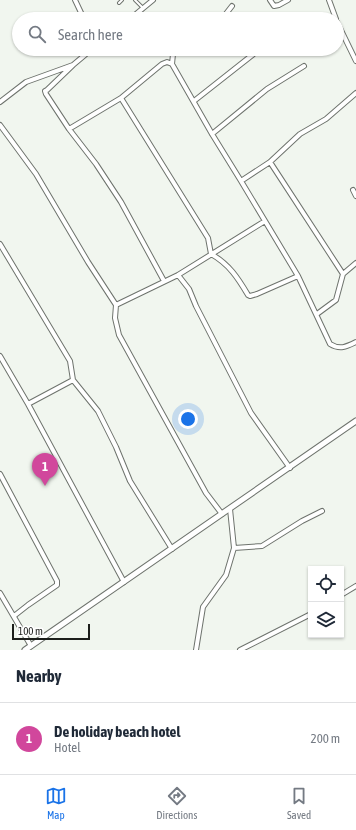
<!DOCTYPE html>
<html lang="en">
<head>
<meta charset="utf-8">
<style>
  body { margin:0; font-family:"Asap Condensed",sans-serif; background:#f6f6f7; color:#1f2937 }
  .controls { position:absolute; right:12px; bottom:12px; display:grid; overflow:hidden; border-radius:0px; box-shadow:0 1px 3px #0004 }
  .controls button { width:36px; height:36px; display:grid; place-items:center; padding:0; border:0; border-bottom:1px solid #e0e1e3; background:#fff; color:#1f2937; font:20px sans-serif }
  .scale { position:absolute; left:12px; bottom:10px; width:78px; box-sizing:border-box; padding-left:4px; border:2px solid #1c1e1b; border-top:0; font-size:11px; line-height:14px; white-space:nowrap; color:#1c1e1b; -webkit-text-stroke:3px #fff; paint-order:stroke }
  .you { position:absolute; left:188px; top:419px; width:14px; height:14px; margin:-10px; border:3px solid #fff; border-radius:50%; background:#1a73e8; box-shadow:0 0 0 6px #1a73e833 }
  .badge { display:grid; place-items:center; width:26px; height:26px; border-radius:50%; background:#1a73e8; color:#fff; font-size:13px; font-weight:700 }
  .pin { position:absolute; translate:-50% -33px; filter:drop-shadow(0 1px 2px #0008) }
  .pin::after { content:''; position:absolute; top:21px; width:14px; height:12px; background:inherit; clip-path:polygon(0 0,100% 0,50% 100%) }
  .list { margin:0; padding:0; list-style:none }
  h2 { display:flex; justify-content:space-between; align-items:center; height:52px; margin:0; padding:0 16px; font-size:17px }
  h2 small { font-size:13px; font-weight:400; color:#747a83 }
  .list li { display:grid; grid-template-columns:26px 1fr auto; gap:12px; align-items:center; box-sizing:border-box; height:72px; padding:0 16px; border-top:1px solid #e0e1e3 }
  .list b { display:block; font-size:15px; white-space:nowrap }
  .list p { margin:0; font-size:13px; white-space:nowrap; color:#747a83 }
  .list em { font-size:13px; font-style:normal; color:#747a83 }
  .icon { flex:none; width:22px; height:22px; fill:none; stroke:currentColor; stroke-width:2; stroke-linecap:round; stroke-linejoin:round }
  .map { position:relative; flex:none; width:356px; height:650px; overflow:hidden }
  .search { position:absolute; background:#fff; box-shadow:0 1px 3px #0004; left:12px; right:12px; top:12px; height:44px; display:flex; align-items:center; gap:10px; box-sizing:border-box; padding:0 14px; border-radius:22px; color:#747a83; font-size:15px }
  .sheet { height:124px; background:#fff }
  nav { display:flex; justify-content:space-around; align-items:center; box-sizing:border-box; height:56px; border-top:1px solid #e0e1e3; background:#fff; font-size:11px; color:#747a83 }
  nav a { display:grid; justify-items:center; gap:2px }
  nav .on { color:#1a73e8 }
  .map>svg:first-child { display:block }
</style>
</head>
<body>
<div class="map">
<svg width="356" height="650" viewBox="0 0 356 650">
  <rect width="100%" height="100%" fill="#f1f6ef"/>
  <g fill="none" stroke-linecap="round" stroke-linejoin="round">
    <defs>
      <path id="service" d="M135,0l8,8
        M119,3l3,-3"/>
      <path id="minor" d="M75,0l9,19
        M270,0l4,6 5,-1 9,-5
        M329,0l7,19
        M130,19l23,-19
        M218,19l7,-4 7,-9
        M337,22l19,39
        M180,49l-7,5 -1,10 40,70 29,47
        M73,65l-26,25 -2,1 1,3 23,35 27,35 25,38 43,79
        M121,98l87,140 3,16c18,10 27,24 37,41l2,1 7,-2 41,-18
        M194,101l66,-52
        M0,102l26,-20 47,-17 19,-16
        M0,125l36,49 52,88 28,43
        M69,129l52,-31 41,-34 5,-2 5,2
        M212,134l55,-45 37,-23
        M270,162l30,-28 26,-15 30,-26
        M353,190l3,6
        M0,244l70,117 3,19 25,31 18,36 14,34 42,68
        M343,274l-73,-112 -29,19 57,95 32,68c10,6 16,3 26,-2
        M178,275l11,14 7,17 55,107 39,55
        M317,314l19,-14 7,-26 13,-11
        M0,356l28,48 96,178
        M28,404l45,-24
        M0,474l57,107v4l-29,20 -14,11
        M222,514l-16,-21 -87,-158 -4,-17 1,-13 62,-30 87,-54
        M234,548l28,-2 40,-25 20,-10
        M0,593l31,53
        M341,595l15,-9
        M196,650l7,-43 23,-32 8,-27 -4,-39
        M240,650l71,-36"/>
      <path id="tertiary" d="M25,650l331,-229"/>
    </defs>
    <!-- service casing -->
    <use href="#service" stroke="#6e736d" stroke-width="4"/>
    <!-- minor casing -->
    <use href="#minor" stroke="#6e736d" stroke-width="6"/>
    <!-- tertiary casing -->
    <use href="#tertiary" stroke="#6e736d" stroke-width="7"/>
    <!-- service -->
    <use href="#service" stroke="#fff" stroke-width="2"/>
    <!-- minor -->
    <use href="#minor" stroke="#fff" stroke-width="4"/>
    <!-- tertiary -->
    <use href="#tertiary" stroke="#fff" stroke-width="5"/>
  </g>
</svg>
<div class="controls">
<button><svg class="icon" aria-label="locate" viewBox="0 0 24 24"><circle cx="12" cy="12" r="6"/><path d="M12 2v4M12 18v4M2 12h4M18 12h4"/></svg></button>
<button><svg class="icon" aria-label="layers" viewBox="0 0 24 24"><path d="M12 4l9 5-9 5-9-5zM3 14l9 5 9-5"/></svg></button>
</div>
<div class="scale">100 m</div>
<div class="you"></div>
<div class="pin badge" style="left:45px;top:486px;background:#d1479c">1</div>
<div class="search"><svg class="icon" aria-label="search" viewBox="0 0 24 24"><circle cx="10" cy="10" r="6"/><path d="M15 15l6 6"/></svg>Search here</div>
</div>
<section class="sheet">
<h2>Nearby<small></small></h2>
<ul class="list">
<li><span class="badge" style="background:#d1479c">1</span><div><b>De holiday beach hotel</b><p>Hotel</p></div><em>200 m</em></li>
</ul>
</section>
<nav>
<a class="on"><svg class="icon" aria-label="map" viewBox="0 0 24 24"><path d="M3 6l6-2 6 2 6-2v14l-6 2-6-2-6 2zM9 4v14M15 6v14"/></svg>Map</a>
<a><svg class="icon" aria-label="directions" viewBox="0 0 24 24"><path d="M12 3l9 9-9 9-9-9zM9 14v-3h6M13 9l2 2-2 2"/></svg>Directions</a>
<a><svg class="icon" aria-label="saved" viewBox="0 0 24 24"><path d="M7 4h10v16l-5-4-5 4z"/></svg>Saved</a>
</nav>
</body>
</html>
